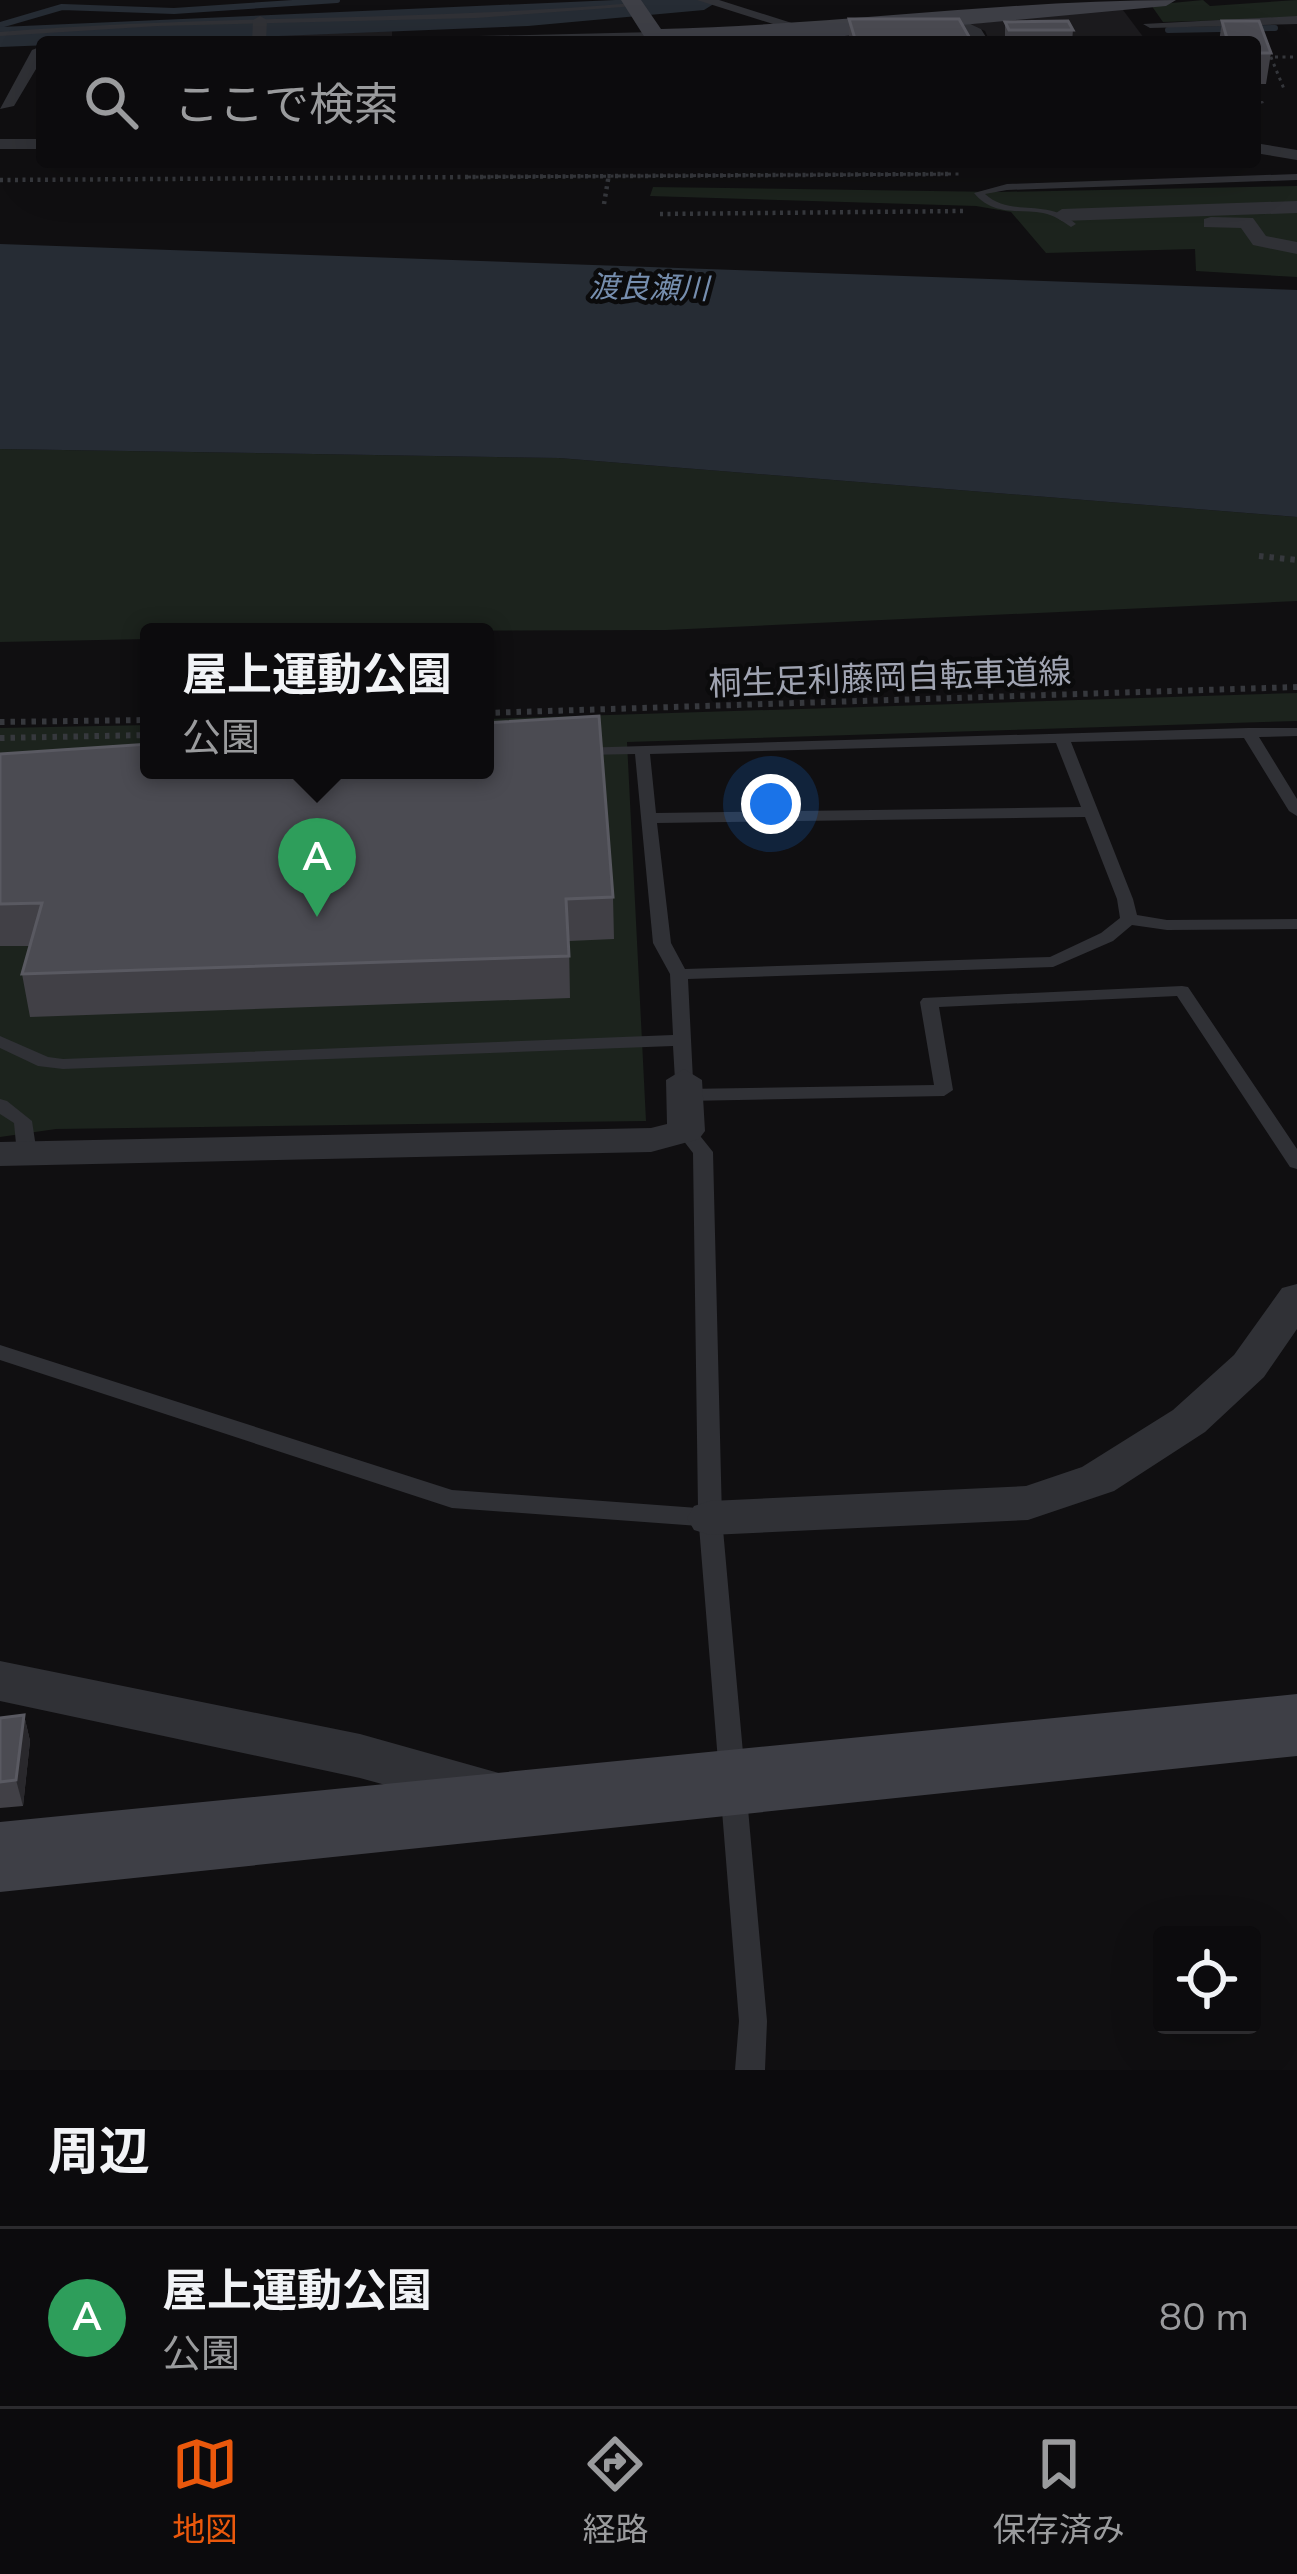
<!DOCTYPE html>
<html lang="ja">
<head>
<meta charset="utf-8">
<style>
  body { margin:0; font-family:"Nunito Sans","Noto Sans JP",sans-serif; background:#151416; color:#f1f3f6 }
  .controls { position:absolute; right:36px; bottom:36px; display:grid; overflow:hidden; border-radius:12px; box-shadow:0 12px 48px #0002 }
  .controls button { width:108px; height:108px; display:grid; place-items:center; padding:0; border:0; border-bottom:3px solid #2c2b2e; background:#0c0b0d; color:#f1f3f6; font:60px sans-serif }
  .you { position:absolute; left:771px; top:804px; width:42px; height:42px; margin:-30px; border:9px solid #fff; border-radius:50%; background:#1a73e8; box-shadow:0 0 0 18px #1a73e833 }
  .badge { display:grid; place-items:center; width:78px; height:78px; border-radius:50%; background:#ea580c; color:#fff; font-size:39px; font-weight:700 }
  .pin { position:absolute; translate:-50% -99px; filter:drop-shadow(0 3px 6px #0008) }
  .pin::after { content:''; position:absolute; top:63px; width:42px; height:36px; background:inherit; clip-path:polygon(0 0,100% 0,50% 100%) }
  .popup { position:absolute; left:140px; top:623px; width:354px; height:156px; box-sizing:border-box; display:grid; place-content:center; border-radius:12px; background:#0c0b0d; filter:drop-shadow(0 3px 9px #0005); font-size:39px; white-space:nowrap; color:#9a9b9d }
  .popup b { font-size:45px; color:#f1f3f6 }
  .popup::after { content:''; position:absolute; left:50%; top:100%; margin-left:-24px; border:24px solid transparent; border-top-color:#0c0b0d }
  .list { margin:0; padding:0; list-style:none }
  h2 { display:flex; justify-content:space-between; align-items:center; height:156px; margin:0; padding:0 48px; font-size:51px }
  h2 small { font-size:39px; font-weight:400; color:#9a9b9d }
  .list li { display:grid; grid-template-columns:78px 1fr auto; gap:36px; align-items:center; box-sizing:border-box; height:180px; padding:0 48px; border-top:3px solid #2c2b2e }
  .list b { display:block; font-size:45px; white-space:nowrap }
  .list p { margin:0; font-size:39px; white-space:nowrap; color:#9a9b9d }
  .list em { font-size:39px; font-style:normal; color:#9a9b9d }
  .icon { flex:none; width:66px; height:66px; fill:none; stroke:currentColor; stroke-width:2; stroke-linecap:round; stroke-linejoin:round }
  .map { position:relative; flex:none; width:1297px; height:2070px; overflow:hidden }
  .search { position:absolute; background:#0c0b0d; box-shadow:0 12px 48px #0002; left:36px; right:36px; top:36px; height:132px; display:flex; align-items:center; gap:30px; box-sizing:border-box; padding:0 42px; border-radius:12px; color:#9a9b9d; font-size:45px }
  .sheet { height:336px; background:#0c0b0d }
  nav { display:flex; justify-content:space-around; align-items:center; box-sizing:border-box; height:168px; border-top:3px solid #2c2b2e; background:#0c0b0d; font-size:33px; color:#9a9b9d }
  nav a { display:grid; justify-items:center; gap:6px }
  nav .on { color:#ea580c }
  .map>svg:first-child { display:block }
</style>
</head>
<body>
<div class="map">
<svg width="1297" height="2070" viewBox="0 0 1297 2070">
  <rect width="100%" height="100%" fill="#100f11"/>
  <!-- built -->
  <path fill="#1c1b1e" d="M1115,9l8,1 24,32h-157l-5,-11 -15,-7z
    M392,27v12l-128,3 1,-13z"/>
  <!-- green -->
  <path fill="#1c231d" d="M1203,0l7,6 87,-6v18l-134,4 -12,-17z
    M1297,186v91l-101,-6 -1,-22 -149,4 -35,-41 -35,-6 -326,-10 3,-9 346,5z
    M0,449l559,9 738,59v84l-631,29 -517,2v7l-149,3z
    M1297,693v28l-670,21 19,379 -590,8 -56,8v-409l149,-3v45h336v-51z"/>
  <!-- water -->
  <path fill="#262c34" d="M0,244l1297,46v227l-738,-59 -559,-9z"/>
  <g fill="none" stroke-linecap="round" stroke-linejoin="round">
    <!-- stream -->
    <path stroke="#262c34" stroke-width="6" d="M0,25l62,-18 112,4 163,-11
      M1168,30l107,-2"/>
    <!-- river -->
    <path fill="#262c34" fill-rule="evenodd" d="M615,0h105l-16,10 -176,16 -528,21v-20z"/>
    <!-- path-far2 -->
    <path stroke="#36383d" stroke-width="3" stroke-dasharray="3 4.5" stroke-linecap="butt" d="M1268,50l16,39
      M1275,57h22
      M722,162l262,1
      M468,177l493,-3"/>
    <!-- path-far1 -->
    <path stroke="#36383d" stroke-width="4.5" stroke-dasharray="3 4.5" stroke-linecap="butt" d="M0,180l949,-6
      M604,204l5,-30
      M660,214l304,-3"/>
    <!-- path -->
    <path stroke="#36383d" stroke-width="6" stroke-dasharray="4.5 6" stroke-linecap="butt" d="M1259,556l38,4
      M485,713l812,-26
      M0,722l149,-2
      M0,738l149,-3"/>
    <!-- lane -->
    <path fill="#303136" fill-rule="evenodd" d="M634,3l2,3 -160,12 -318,8 -158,10v-4c211,-17 423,-11 634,-29z
      M1255,101h8l1,2 -9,2z
      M1297,174v6l-290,10 -22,4c26,24 62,3 91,30l-5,3c-9,-6 -17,-12 -28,-14 -26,-4 -50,3 -69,-20l33,-9z
      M1248,728h49v8l-38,1 38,62v17l-8,-5 -45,-73 -173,4 62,157 4,16 30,5 130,-1v10l-130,1 -35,-5 -19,16 -60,26 -365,12 5,101 -9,6 -9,-6 -2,-34 -610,23 -25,-3 -38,-18v-12l48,21 15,2 610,-24 -3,-61 -17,-31 -18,-189 -53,1 -7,-4 2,-3zM1056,743l25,64 -425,6 -6,-59zM1085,817l32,82 3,19 -19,15 -51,24 -365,12 -14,-26 -14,-120z
      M1182,986l6,1 109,162v20l-7,-2 -113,-171 -238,11 14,83 -9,6 -259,5 -9,-6 9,-6 249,-4 -14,-83 3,-4z
      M0,1099l7,2 25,20 5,33 -3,4 -7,2 -10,-6 -3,-31 -14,-9z
      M686,1125l7,2 20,25 9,366 45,503 -2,49h-30l4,-49 -40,-495 -247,-18 -452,-148v-15l452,145 246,18 -5,-355 -17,-22z"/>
    <!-- street -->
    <path fill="#303136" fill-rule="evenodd" d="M697,0h22l101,32 -12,3z
      M951,15l30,14 8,13h-14l-29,-20z
      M260,16l7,4 -1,22h-14l1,-22z
      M1297,16v8l-147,4 -7,-4z
      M655,32l10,10h-278l7,-4z
      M42,46v13l-28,47 -14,3 32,-59z
      M0,139h42v10h-42z
      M1255,143l42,7v10l-42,-7z
      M1297,201v12l-235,8 -9,-6 9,-6z
      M1211,217l42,1 13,18 31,6v12l-44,-9 -12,-17 -37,-1v-8z
      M684,1069l18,11 3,51 -6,8 -48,13 -651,14v-24l651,-14 16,-4 -1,-44z
      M1297,1284v45l-33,48 -59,55 -91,59 -86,29 -318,15 -16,-5 -7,-12 7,-12 16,-5 316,-15 56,-19 91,-57 61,-55 48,-67z
      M0,1661l360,73 146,41 8,16 -8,16 -18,6 -128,-35 -360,-77z"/>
    <!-- secondary -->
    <path fill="#3e3f46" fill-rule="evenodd" d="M621,0h20l20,29c172,-4 344,-29 515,-29l-10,6 -353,33 -166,2z
      M1297,1694v62l-1297,136v-70z"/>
  </g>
  <!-- wall -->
  <path fill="#414046" d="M849,19l123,23h-123z
    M1222,21h37l12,32 -5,31h-11v-42h-36z
    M1005,22l68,8 -1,12h-67z
    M0,754l613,143 1,42 -45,2 1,57 -540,19 -8,-43 8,-28h-30z
    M24,1715l6,26 -7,65 -23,2v-90z"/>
  <!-- shaded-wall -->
  <path fill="#29282c" d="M24,1715l6,26 -7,65 -7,-26z"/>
  <!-- building -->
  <path fill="#4b4b52" stroke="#595961" stroke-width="3" d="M849,19h110l13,23h-116z
    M1068,21l5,9h-64l-4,-8z
    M1222,21h37l12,32h-16v-11h-27z
    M599,716l14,181 -47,2 3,57 -547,18 20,-71 -42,1v-150l149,-10v26h336v-47z
    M24,1715l-8,65 -16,2v-64z"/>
  <g text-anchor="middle" stroke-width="9" stroke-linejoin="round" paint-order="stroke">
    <!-- far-water labels -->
    <g font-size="30" font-style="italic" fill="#768eae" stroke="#0b0b0c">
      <text transform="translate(649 288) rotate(1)" y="10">渡良瀬川</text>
    </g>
    <!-- street labels -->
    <g font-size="33" fill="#a0a4b2" stroke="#0b0b0c">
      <text transform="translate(890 677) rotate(-2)" y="12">桐生足利藤岡自転車道線</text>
    </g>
  </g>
</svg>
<div class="controls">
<button><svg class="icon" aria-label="locate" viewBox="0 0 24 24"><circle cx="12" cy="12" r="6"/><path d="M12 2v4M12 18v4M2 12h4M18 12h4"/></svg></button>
</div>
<div class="you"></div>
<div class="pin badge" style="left:317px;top:917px;background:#2e9e5b">A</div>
<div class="popup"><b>屋上運動公園</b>公園</div>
<div class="search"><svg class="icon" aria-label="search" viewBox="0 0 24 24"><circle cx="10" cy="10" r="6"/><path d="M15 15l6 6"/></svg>ここで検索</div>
</div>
<section class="sheet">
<h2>周辺<small></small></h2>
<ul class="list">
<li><span class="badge" style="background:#2e9e5b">A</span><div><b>屋上運動公園</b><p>公園</p></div><em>80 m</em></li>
</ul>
</section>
<nav>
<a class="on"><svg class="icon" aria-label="map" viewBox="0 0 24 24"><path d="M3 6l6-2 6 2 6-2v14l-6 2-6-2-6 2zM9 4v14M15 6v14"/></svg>地図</a>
<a><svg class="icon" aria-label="directions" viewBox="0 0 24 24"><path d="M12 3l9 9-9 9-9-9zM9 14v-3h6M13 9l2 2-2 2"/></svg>経路</a>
<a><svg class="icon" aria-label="saved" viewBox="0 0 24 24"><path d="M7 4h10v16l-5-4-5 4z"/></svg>保存済み</a>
</nav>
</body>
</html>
